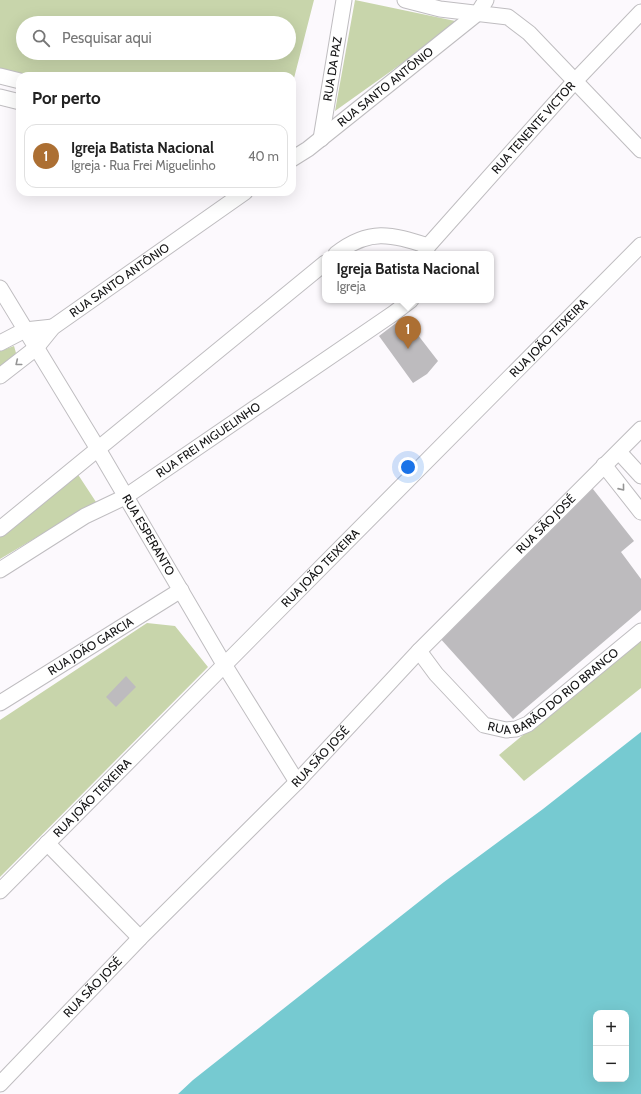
<!DOCTYPE html>
<html lang="pt">
<head>
<meta charset="utf-8">
<style>
  body { margin:0; font-family:Cabin,sans-serif; background:#f6f6f6; color:#222 }
  .controls { position:absolute; right:12px; bottom:12px; display:grid; overflow:hidden; border-radius:8px; box-shadow:0 4px 16px #0002 }
  .controls button { width:36px; height:36px; display:grid; place-items:center; padding:0; border:0; border-bottom:1px solid #e0e0e0; background:#fff; color:#222; font:20px sans-serif }
  .you { position:absolute; left:408px; top:467px; width:14px; height:14px; margin:-10px; border:3px solid #fff; border-radius:50%; background:#1a73e8; box-shadow:0 0 0 6px #1a73e833 }
  .badge { display:grid; place-items:center; width:26px; height:26px; border-radius:50%; background:#ac6f33; color:#fff; font-size:13px; font-weight:700 }
  .pin { position:absolute; translate:-50% -33px; filter:drop-shadow(0 1px 2px #0008) }
  .pin::after { content:''; position:absolute; top:21px; width:14px; height:12px; background:inherit; clip-path:polygon(0 0,100% 0,50% 100%) }
  .popup { position:absolute; left:322px; top:251px; width:172px; height:52px; box-sizing:border-box; display:grid; place-content:center; border-radius:8px; background:#fff; filter:drop-shadow(0 1px 3px #0005); font-size:13px; white-space:nowrap; color:#767676 }
  .popup b { font-size:15px; color:#222 }
  .popup::after { content:''; position:absolute; left:50%; top:100%; margin-left:-8px; border:8px solid transparent; border-top-color:#fff }
  .list { margin:0; padding:0; list-style:none }
  h2 { display:flex; justify-content:space-between; align-items:center; height:52px; margin:0; padding:0 16px; font-size:17px }
  h2 small { font-size:13px; font-weight:400; color:#767676 }
  .list li { display:grid; grid-template-columns:26px 1fr auto; gap:12px; align-items:center; box-sizing:border-box; height:64px; margin:0 8px 8px; padding:0 8px; border:1px solid #e0e0e0; border-radius:12px }
  .list b { display:block; font-size:15px; white-space:nowrap }
  .list p { margin:0; font-size:13px; white-space:nowrap; color:#767676 }
  .list em { font-size:13px; font-style:normal; color:#767676 }
  .icon { flex:none; width:22px; height:22px; fill:none; stroke:currentColor; stroke-width:2; stroke-linecap:round; stroke-linejoin:round }
  .map { position:relative; flex:none; width:641px; height:1094px; overflow:hidden }
  .search { position:absolute; background:#fff; box-shadow:0 4px 16px #0002; left:16px; top:16px; width:280px; height:44px; display:flex; align-items:center; gap:10px; box-sizing:border-box; padding:0 14px; border-radius:22px; color:#767676; font-size:15px }
  .panel { position:absolute; background:#fff; box-shadow:0 4px 16px #0002; left:16px; top:72px; width:280px; height:124px; border-radius:12px }
  .map>svg:first-child { display:block }
</style>
</head>
<body>
<div class="map">
<svg width="641" height="1094" viewBox="0 0 641 1094">
  <rect width="100%" height="100%" fill="#fcf9fd"/>
  <!-- green -->
  <path fill="#c8d5ab" fill-rule="evenodd" d="M0,0h314l-22,86v-10h-272l-20,-4zM23,23h266v30h-266z
    M355,0l105,22 -125,89z
    M14,346l2,7 -16,18v-20z
    M77,473l19,29 -96,57v-22z
    M147,623l28,3 33,41 -208,210v-157z
    M641,637v51l-117,93 -25,-26z"/>
  <!-- water -->
  <path fill="#76cad1" fill-rule="evenodd" d="M641,732v362h-463l15,-14 251,-198 99,-73zM596,1013h30v66h-30z"/>
  <!-- building -->
  <path fill="#bdbbbe" d="M404,317l34,44 -11,13 -14,9 -34,-47z
    M589,484l45,57 -13,11 20,27v31l-128,109 -75,-83z
    M126,676l10,11 -20,20 -10,-10z"/>
  <g fill="none" stroke-linecap="round" stroke-linejoin="round">
    <defs>
      <g id="street">
        <path d="M405,0l35,9 68,8 21,16 112,117"/>
        <path d="M0,76l20,5"/>
        <path d="M0,97l20,5"/>
        <path id="s1" d="M321,139l23,-139"/>
        <path id="s2" d="M292,159l16,-10 170,-136 8,-13"/>
        <path d="M336,254c33,-26 55,-20 92,-8"/>
        <path id="s3" d="M425,254l3,-8 146,-164 67,-70"/>
        <path id="s4" d="M0,288l98,161 127,217 72,116"/>
        <path d="M0,343l25,-13 28,-3"/>
        <path id="s5" d="M0,376l36,-28 17,-21 192,-135"/>
        <path d="M619,452l22,24"/>
        <path d="M604,465l37,47"/>
        <path d="M0,529l325,-266"/>
        <path id="s6" d="M0,570l85,-54 40,-19 269,-184 17,-13"/>
        <path id="s7" d="M419,651l17,23 48,51 22,5 10,-1 12,-5 113,-93"/>
        <path id="s8" d="M0,703l181,-113"/>
        <path d="M47,843l93,95"/>
        <path id="s9" d="M0,891l641,-646"/>
        <path id="s10" d="M0,1084l140,-146 157,-156 122,-131 222,-222"/>
      </g>
    </defs>
    <!-- street casing -->
    <use href="#street" stroke="#bfbdc0" stroke-width="17"/>
    <!-- street -->
    <use href="#street" stroke="#fff" stroke-width="15"/>
  </g>
  <!-- one-way arrows -->
  <defs><path id="oneway-chevron" d="M-2-3.5L2.5 0L-2 3.5" fill="none" stroke-width="1.6" stroke-linecap="round" stroke-linejoin="round"/></defs>
  <g stroke="#959595">
    <use href="#oneway-chevron" transform="translate(18 363) rotate(141)"/>
    <use href="#oneway-chevron" transform="translate(622 488) rotate(51)"/>
  </g>
  <g text-anchor="middle" stroke-width="3.5" stroke-linejoin="round" paint-order="stroke">
    <!-- street labels -->
    <g font-size="12" fill="#131314" stroke="#fcf9fd">
      <text dy="4" stroke="none"><textPath href="#s1" startOffset="71">RUA DA PAZ</textPath></text>
      <text dy="4" stroke="none"><textPath href="#s2" startOffset="118">RUA SANTO ANTÔNIO</textPath></text>
      <text dy="4" stroke="none"><textPath href="#s3" startOffset="167">RUA TENENTE VICTOR</textPath></text>
      <text dy="4" stroke="none"><textPath href="#s5" startOffset="154">RUA SANTO ANTÔNIO</textPath></text>
      <text dy="4" stroke="none"><textPath href="#s9" startOffset="779">RUA JOÃO TEIXEIRA</textPath></text>
      <text dy="4" stroke="none"><textPath href="#s6" startOffset="246">RUA FREI MIGUELINHO</textPath></text>
      <text dy="4" stroke="none"><textPath href="#s10" startOffset="782">RUA SÃO JOSÉ</textPath></text>
      <text dy="4" stroke="none"><textPath href="#s4" startOffset="288">RUA ESPERANTO</textPath></text>
      <text dy="4" stroke="none"><textPath href="#s9" startOffset="455">RUA JOÃO TEIXEIRA</textPath></text>
      <text dy="4" stroke="none"><textPath href="#s8" startOffset="107">RUA JOÃO GARCIA</textPath></text>
      <text dy="4" stroke="none"><textPath href="#s7" startOffset="181">RUA BARÃO DO RIO BRANCO</textPath></text>
      <text dy="4" stroke="none"><textPath href="#s10" startOffset="458">RUA SÃO JOSÉ</textPath></text>
      <text dy="4" stroke="none"><textPath href="#s9" startOffset="131">RUA JOÃO TEIXEIRA</textPath></text>
      <text dy="4" stroke="none"><textPath href="#s10" startOffset="134">RUA SÃO JOSÉ</textPath></text>
    </g>
  </g>
</svg>
<div class="controls">
<button>+</button>
<button>−</button>
</div>
<div class="you"></div>
<div class="pin badge" style="left:408px;top:349px">1</div>
<div class="popup"><b>Igreja Batista Nacional</b>Igreja</div>
<div class="search"><svg class="icon" aria-label="search" viewBox="0 0 24 24"><circle cx="10" cy="10" r="6"/><path d="M15 15l6 6"/></svg>Pesquisar aqui</div>
<section class="panel">
<h2>Por perto<small></small></h2>
<ul class="list">
<li><span class="badge">1</span><div><b>Igreja Batista Nacional</b><p>Igreja · Rua Frei Miguelinho</p></div><em>40 m</em></li>
</ul>
</section>
</div>
</body>
</html>
